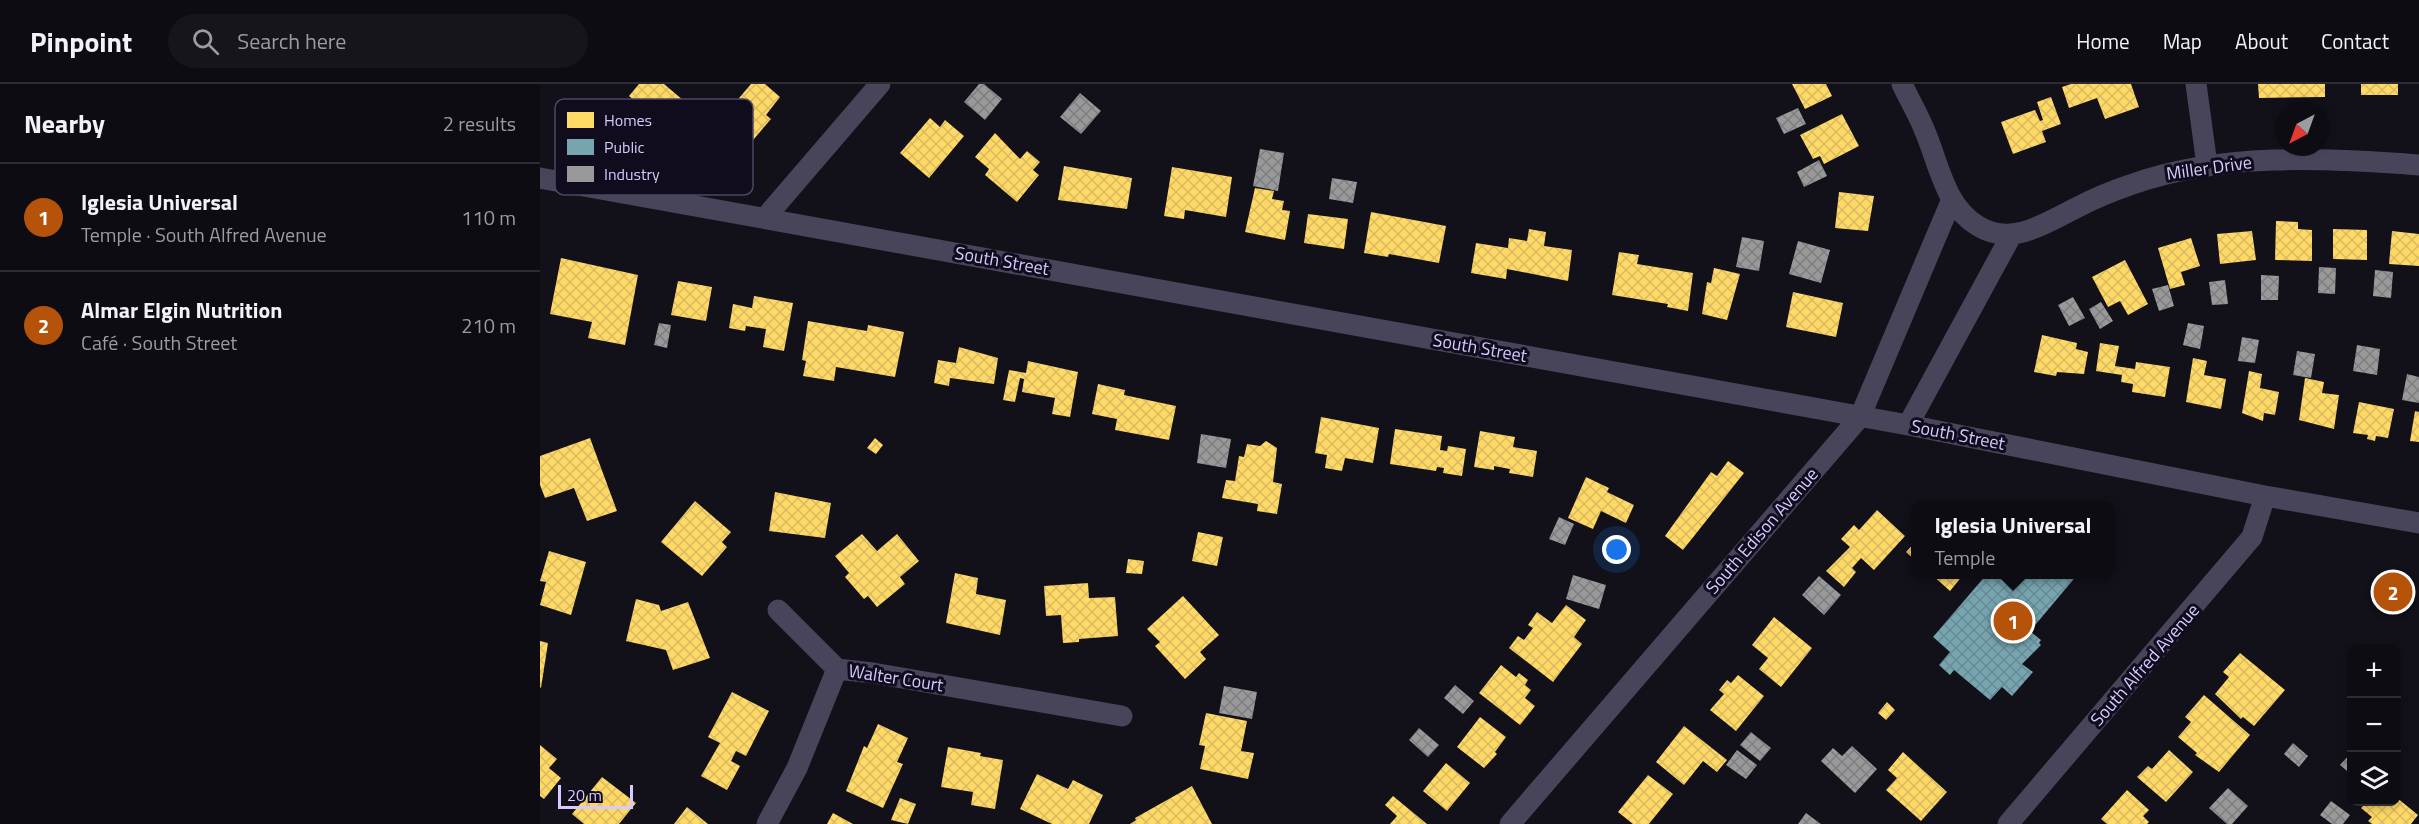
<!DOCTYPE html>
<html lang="en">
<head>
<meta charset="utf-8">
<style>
  body { margin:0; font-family:"Titillium Web",sans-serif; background:#17151c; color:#f1f3f6 }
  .controls { position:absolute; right:18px; bottom:18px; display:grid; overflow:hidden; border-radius:12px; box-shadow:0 3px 9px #0003 }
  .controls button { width:54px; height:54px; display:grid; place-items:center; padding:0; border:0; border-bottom:2px solid #2e2c33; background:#0e0c13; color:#f1f3f6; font:30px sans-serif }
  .compass { position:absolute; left:1735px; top:18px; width:54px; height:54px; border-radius:50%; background:#0e0c13; box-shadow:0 3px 9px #0003; rotate:221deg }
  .scale { position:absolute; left:18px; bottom:15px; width:75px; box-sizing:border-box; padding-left:6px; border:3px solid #d6cafe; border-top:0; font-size:16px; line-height:21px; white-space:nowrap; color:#d6cafe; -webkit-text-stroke:4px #110c1d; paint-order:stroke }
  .you { position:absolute; left:1077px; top:466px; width:21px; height:21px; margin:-15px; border:4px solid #fff; border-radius:50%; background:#1a73e8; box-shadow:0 0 0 9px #1a73e833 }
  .badge { display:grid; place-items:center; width:39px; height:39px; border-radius:50%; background:#b45309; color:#fff; font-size:20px; font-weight:700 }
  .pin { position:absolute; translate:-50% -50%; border:3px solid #fff; box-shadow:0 2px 6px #0006 }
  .popup { position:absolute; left:1371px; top:417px; width:204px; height:78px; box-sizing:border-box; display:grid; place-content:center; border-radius:12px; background:#0e0c13; filter:drop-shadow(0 2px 4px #0005); font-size:20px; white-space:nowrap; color:#9b9ba0 }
  .popup b { font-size:22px; color:#f1f3f6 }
  .popup::after { content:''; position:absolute; left:50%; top:100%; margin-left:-12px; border:12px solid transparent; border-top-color:#0e0c13 }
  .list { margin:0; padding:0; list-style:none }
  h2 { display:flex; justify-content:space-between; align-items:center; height:78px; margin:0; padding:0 24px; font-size:26px }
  h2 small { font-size:20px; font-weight:400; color:#9b9ba0 }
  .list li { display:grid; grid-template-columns:39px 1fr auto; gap:18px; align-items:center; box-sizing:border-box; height:108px; padding:0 24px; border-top:2px solid #2e2c33 }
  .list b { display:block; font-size:22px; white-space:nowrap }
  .list p { margin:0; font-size:20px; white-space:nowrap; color:#9b9ba0 }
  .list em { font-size:20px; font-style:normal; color:#9b9ba0 }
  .icon { flex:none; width:33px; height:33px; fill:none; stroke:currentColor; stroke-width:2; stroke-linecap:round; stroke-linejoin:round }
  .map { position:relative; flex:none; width:1879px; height:740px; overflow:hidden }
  header { display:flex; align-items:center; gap:36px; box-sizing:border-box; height:84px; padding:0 30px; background:#0e0c13; border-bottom:2px solid #2e2c33 }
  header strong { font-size:28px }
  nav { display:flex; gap:33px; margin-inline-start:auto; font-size:21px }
  .search { width:420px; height:54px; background:#17151c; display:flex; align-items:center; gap:15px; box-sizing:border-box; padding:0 21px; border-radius:33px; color:#9b9ba0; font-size:22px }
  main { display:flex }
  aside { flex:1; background:#0e0c13 }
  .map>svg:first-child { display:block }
</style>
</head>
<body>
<header>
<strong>Pinpoint</strong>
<div class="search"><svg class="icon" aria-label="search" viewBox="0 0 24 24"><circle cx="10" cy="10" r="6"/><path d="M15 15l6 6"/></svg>Search here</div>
<nav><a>Home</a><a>Map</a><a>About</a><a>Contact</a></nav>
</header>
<main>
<aside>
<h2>Nearby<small>2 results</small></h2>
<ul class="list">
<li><span class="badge">1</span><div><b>Iglesia Universal</b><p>Temple · South Alfred Avenue</p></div><em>110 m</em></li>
<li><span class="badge">2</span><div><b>Almar Elgin Nutrition</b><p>Café · South Street</p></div><em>210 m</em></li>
</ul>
</aside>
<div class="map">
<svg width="1879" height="740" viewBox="0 0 1879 740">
  <defs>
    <pattern id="homes-cross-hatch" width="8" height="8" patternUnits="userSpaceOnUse" patternTransform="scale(1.5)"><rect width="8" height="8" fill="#ffd966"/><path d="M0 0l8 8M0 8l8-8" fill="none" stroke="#d9ba61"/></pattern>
    <pattern id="public-cross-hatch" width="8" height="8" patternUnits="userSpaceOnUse" patternTransform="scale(1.5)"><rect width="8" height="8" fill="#76a5af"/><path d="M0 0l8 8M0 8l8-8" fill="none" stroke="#688b96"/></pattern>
    <pattern id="industry-cross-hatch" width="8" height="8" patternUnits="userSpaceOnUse" patternTransform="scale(1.5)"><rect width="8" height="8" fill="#999"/><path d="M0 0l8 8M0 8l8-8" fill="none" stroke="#7e7d82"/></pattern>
  </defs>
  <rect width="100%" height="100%" fill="#121019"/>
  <!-- homes -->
  <path fill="url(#homes-cross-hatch)" d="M99,0h25l26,22 -20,24 -41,-34z
    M211,0h14l15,13 -14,18 5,4 -30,35 -29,-24z
    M1252,0h34l6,12 -27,13z
    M1531,0h60l8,23 -34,12 -8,-21 -28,10 -7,-21z
    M1718,0h67v13l-66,1z
    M1821,0h37v11h-37z
    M1511,13l10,27 -19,7 4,11 -33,12 -12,-32 34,-12 5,11 3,-1 -6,-18z
    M1302,30l17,32 -35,18 -4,-8 -7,3 -13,-24z
    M390,34l10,9 5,-7 19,16 -35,42 -29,-25z
    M455,49l25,26 7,-8 13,11 -7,8 6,5 -22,27 -32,-27 4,-6 -14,-12z
    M524,82l68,12 -5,31 -69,-9z
    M632,83l60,10 -6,40 -41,-7 -1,9 -20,-3z
    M715,104l19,3 -2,8 12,2 -2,9 8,1 -5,29 -40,-8z
    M1299,108l35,4 -6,35 -33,-3z
    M831,128l75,14 -7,37 -50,-9 -1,3 -24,-4z
    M768,130l40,5 -4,30 -40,-6z
    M1736,137l22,1v7l14,1v31l-37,-1z
    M989,145l17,3 -2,14 28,4 -4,31 -61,-12 -1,10 -35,-6 5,-30 32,5 1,-10 18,3z
    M1793,145l34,1v30l-34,-1z
    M1712,147l4,29 -36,4 -3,-30z
    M1852,147l27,3v32l-30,-2z
    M1651,154l9,28 -19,6 4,13 -15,4 -12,-41z
    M1079,168l20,3 -2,9 56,9 -5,38 -21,-4 1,-3 -56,-9z
    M21,174l77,17 -13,70 -37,-7 4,-16 -42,-8z
    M1585,176l23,44 -20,11 -8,-14 -12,6 -16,-30z
    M1174,184l26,6 -13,46 -25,-6 5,-32 4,1z
    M138,197l34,6 -6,34 -35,-6z
    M1253,208l50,11 -7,34 -50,-10z
    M214,212l39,7 -9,48 -21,-4 3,-18 -20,-3 -1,5 -16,-3 4,-24 19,4z
    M268,237l59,10 1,-6 36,7 -9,45 -59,-10 -2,14 -31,-5 3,-15 -4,-1z
    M1502,251l35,8 -1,6 12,3 -4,22 -27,-2 -1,4 -22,-4z
    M1560,259l19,3 -4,20 20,3 1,-7 34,5 -5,30 -33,-5 1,-8 -12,-2 1,-7 -26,-4z
    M419,263l39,11 -4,26 -44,-6 -1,8 -15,-3 4,-23 18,3z
    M1653,274l14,3 -3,14 22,4 -5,30 -35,-7z
    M488,277l50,11 -8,45 -18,-3 3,-16 -33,-6 2,-13 -4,-1 -5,24 -12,-2 6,-30 17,3z
    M1709,287l13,3 -2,14 19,4 -4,23 -11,-2 -1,8 -21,-8z
    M1765,294l19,4 -2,11 17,2 -5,34 -35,-9z
    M558,300l27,6 -1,5 52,11 -7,34 -54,-10 2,-11 -25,-5z
    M1819,318l35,7 -6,29 -12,-2 -1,5 -8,-2 1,-4 -15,-2z
    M1875,327l4,1v30l-9,-1z
    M781,333l58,11 -6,35 -28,-5 -3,13 -17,-3 2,-13 -12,-2z
    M855,345l47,7 -2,14 7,1 1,-5 18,3 -4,27 -19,-3 1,-5 -7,-1 -1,4 -46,-7z
    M940,347l35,6 -2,10 24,4 -4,26 -24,-4 1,-4 -16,-3v4l-20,-3z
    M50,354l27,73 -30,10 -13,-33 -29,10 -5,-13v-29z
    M335,354l8,7 -7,9 -9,-6z
    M726,357l11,7 -4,34 9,2 -5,30 -20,-3 1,-7 -36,-6 4,-18 9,1 4,-25 5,1 3,-13 13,2z
    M1188,377l16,12 -61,77 -18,-14 46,-64 6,4z
    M1046,393l23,11 -2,4 27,13 -8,18 -25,-12 -8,18 -25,-11z
    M235,408l56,11 -6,35 -56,-7z
    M155,417l36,31 -9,10 5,5 -25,29 -41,-34z
    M1337,426l28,26 -31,34 -13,-12 -9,10 4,4 -12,15 -18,-16 24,-24 -9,-8 13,-14 5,5z
    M658,448l25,5 -6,29 -25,-5z
    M322,450l15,17 20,-17 22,27 -19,16 5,7 -28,23 -9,-11 -4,3 -19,-22 4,-4 -14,-17z
    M1376,457v20l-10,-9z
    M9,467l37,11 -15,53 -31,-10 6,-23 -6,-1z
    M588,475l16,2 -2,13 -16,-1z
    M415,489l23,5 -2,16 30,6 -6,35 -54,-12z
    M1391,490h33l-14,17z
    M548,499l1,15 26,-1 3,39 -39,3v3l-16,1 -2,-28 -15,1 -2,-30z
    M643,512l36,39 -19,17 6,7 -21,20 -30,-33 5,-4 -13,-13z
    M96,515l23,6 2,6 27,-9 22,56 -37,12 -7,-20 -40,-9z
    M1026,521l20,15 -12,17 8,7 -29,38 -44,-34 9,-12 6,4 9,-12 -5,-3 9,-13 15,11z
    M1234,533l38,31 -31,39 -22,-18 9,-11 -16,-13z
    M0,557l8,2 -7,45 -1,-1z
    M1700,569l45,37 -31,36 -11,-9 -2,2 -26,-25 14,-17 -6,-5z
    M961,581l15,12 3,-4 9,7 -3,5 6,5 -6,8 10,8 -15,19 -41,-32z
    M1198,591l26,21 -28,35 -26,-21 14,-16 -5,-4 8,-10 4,3z
    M192,608l37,19 -23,45 -10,-5 -5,10 9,5 -13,24 -26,-14 19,-33 -12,-6z
    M1664,611l46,40 -31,37 -24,-17 2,-2 -19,-16 13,-15 -6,-5z
    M1347,618l8,8 -9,10 -8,-7z
    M666,629l41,8 -6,30 13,2 -6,26 -48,-10 5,-23 -6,-1z
    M940,633l26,20 -11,15 2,2 -13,14 -27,-21z
    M338,640l30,14 -11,24 6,2 -20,44 -37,-17 18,-45 3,2z
    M1144,642l43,34 -10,12 -14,-11 -19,24 -28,-23z
    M0,661l17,14 -8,9 12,10 -17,21 -4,-3z
    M408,663l33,6 -1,3 23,4 -8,49 -24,-4 2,-13 -32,-5z
    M1629,666l24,22 -27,30 -29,-25 11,-11 4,3z
    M1363,668l44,40 -26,29 -35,-31 11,-12 -9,-8z
    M906,679l24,20 -23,28 -24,-20z
    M497,690l31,15 5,-9 30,15 -14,29h-37l-32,-15z
    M1108,691l25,19 -24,30h-16l-15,-12z
    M62,693l34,26 -17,21h-35l-12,-10z
    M652,702l20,38h-82l6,-4 -1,-2z
    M1587,706l22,20 -6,6 6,6 -2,2h-40l-6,-5z
    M853,712l34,28h-37l7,-8 -12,-11z
    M1856,713l22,18 -7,9h-39l-4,-3 4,-4 -11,-9 6,-6 17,1 12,-1z
    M360,714l16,6 -8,20 -17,-4z
    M147,723l21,17h-34z
    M293,729l20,11h-26z"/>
  <!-- public -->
  <path fill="url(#public-cross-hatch)" d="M1447,490h24l-5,6 4,4 9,-10h59l-48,57 11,9 -2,3 2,2 -19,19 11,8 -21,24 -10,-9 -12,13 -36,-30 -4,5 -11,-10 11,-13 -17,-15z"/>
  <!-- industry -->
  <path fill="url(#industry-cross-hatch)" d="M439,0h5l18,15 -17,21 -21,-18z
    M540,9l21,18 -20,23 -21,-17z
    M1258,24l8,16 -22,10 -8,-16z
    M720,65l24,4 -6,38 -25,-5z
    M1279,76l8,16 -23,11 -7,-15z
    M792,94l25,4 -4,21 -24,-4z
    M1202,153l22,4 -5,30 -23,-4z
    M1258,157l32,9 -9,33 -32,-9z
    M1779,183l17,1 -1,26 -17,-1z
    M1835,186l18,2 -2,26 -18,-2z
    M1721,191l18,1 -1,24h-17z
    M1685,196l3,24 -16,1 -3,-23z
    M1628,201l6,21 -15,5 -7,-22z
    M1533,213l12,21 -16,8 -11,-21z
    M1561,218l12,19 -13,8 -11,-20z
    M119,239l12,2 -4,23 -13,-3z
    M1648,239l16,3 -4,23 -17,-4z
    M1702,253l17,3 -4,23 -17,-2z
    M1817,261l23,4 -3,26 -24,-4z
    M1757,267l18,3 -4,24 -18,-3z
    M1867,290l12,3v26l-17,-3z
    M661,350l30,5 -5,29 -29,-5z
    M1019,433l15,7 -9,21 -16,-6z
    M1033,491l33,10 -7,24 -33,-10z
    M1279,492l22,19 -17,20 -22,-20z
    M915,601l19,16 -11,13 -19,-16z
    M684,602l33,6 -5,27 -33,-6z
    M879,644l20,17 -11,12 -19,-17z
    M1211,648l20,16 -11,13 -20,-16z
    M1753,659l15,13 -9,11 -15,-13z
    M1312,662l25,23 -22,24 -34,-32 12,-13 9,8z
    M1197,666l20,15 -11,14 -20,-14z
    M1812,668v23l-12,-10z
    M1688,704l20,18 -16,18h-5l-18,-16z
    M1791,717l19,14 -7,9h-11l-12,-9z
    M1266,729l15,11h-23z"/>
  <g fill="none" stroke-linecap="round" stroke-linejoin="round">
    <!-- minor -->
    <path stroke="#48455a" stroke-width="21" d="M1362,0c7,15 16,30 22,45 15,34 20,77 54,97 34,21 67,-3 98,-18 17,-9 36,-17 54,-23 91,-33 194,-27 289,-20
      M1656,0l11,81
      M0,94l1368,247 357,71 154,27
      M225,134l115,-134
      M1368,341l104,-191
      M238,526l59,59
      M227,740l30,-56 40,-99 36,4 249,43
      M970,740l350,-407 92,-218
      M1468,740l244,-287 13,-41"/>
  </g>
  <g text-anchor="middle" stroke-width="6" stroke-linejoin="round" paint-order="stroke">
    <!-- street labels -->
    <g font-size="18" fill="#d6cafe" stroke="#110c1d">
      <text transform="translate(1669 84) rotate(-8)" y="6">Miller Drive</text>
      <text transform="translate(462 177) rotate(10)" y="6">South Street</text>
      <text transform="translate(940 264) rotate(10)" y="6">South Street</text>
      <text transform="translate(1418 351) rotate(11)" y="6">South Street</text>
      <text transform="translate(1222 447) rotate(-49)" y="6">South Edison Avenue</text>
      <text transform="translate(1605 581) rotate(-49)" y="6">South Alfred Avenue</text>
      <text transform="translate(356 594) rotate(9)" y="6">Walter Court</text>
    </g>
  </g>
  <!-- legend -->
  <rect x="15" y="15" width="198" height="96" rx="9" fill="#110c1d" stroke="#4c4560" stroke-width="1.5"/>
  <rect x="27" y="28" width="27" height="16" fill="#ffd966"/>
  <rect x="27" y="55" width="27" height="16" fill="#76a5af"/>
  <rect x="27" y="82" width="27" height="16" fill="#999"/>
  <g font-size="16" fill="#d6cafe">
    <text x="64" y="42">Homes</text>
    <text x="64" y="69">Public</text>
    <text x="64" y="96">Industry</text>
  </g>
</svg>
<div class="controls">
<button>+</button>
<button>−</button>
<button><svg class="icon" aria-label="layers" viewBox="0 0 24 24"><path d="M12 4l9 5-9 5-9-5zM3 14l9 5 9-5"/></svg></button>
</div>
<svg class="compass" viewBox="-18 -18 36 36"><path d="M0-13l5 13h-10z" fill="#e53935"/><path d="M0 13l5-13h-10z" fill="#9b9ba0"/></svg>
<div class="scale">20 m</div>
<div class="you"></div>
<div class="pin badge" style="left:1473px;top:537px">1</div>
<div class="popup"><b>Iglesia Universal</b>Temple</div>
<div class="pin badge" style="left:1853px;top:508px">2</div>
</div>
</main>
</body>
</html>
